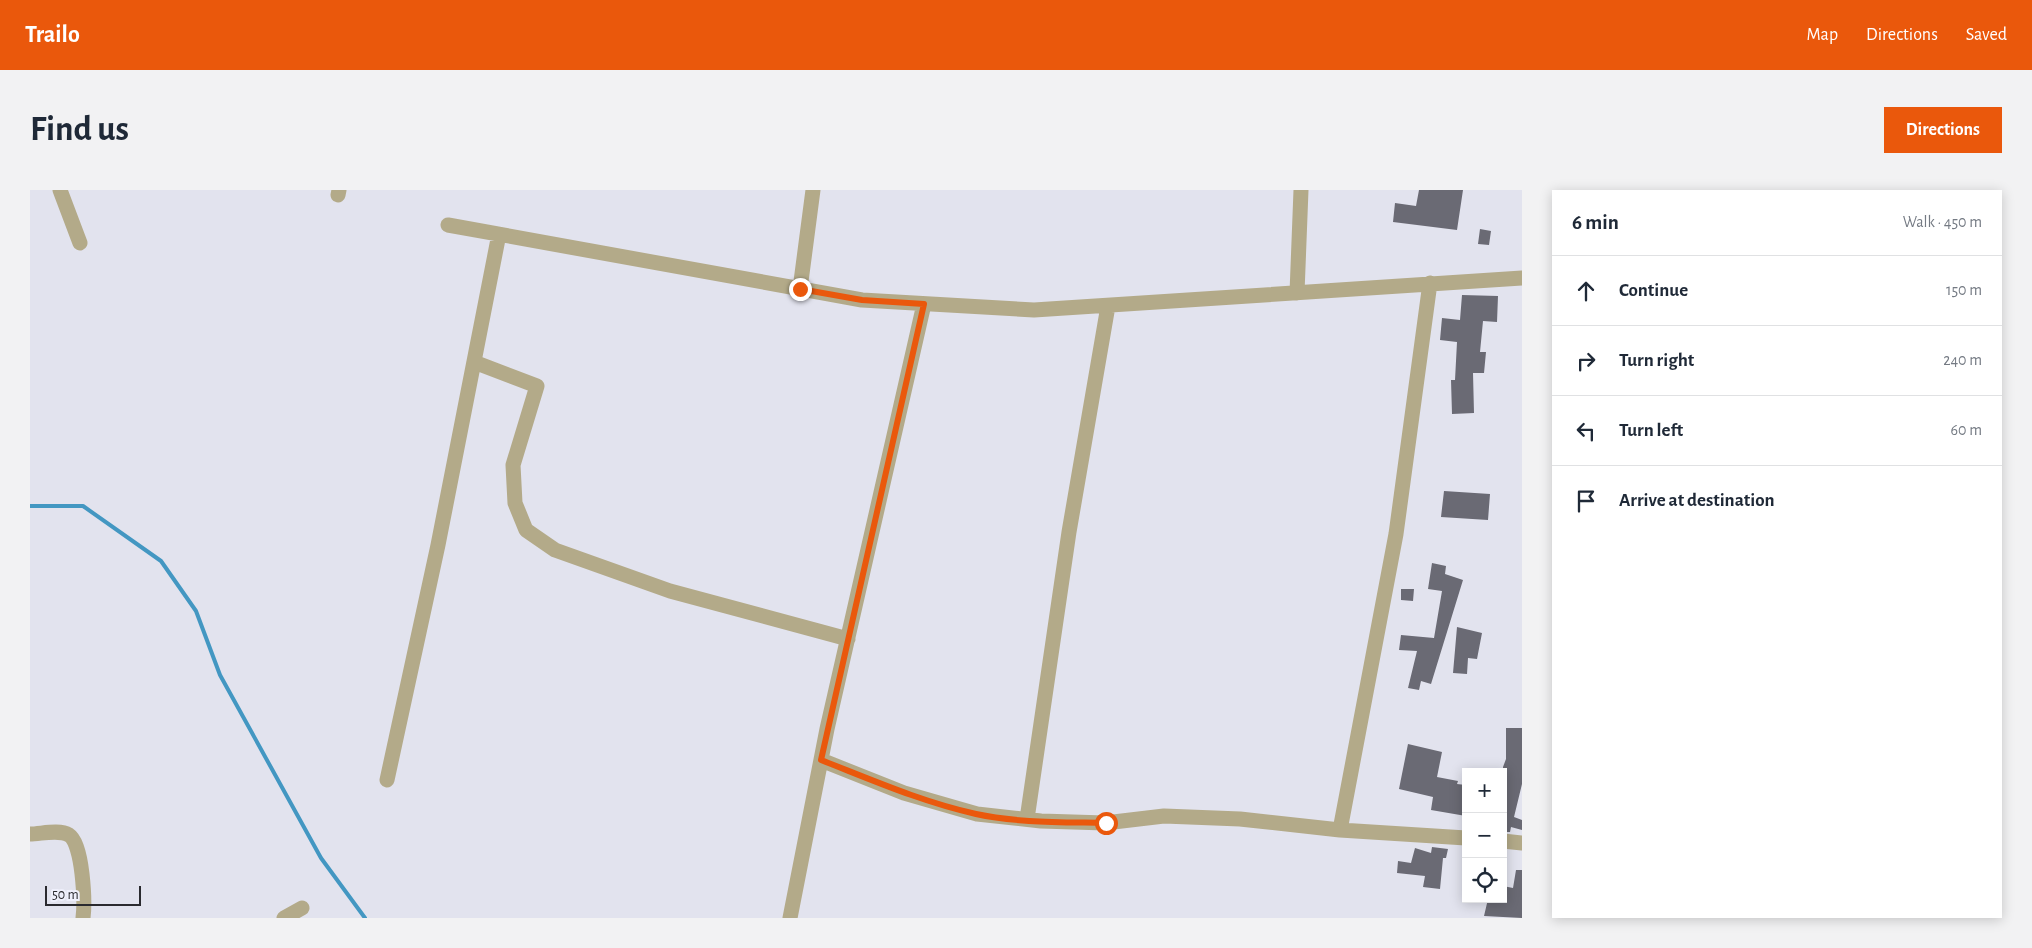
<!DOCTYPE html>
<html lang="en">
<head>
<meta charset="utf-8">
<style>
  body { margin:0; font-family:"Alegreya Sans",sans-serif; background:#f2f2f3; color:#1f2937 }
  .controls { position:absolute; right:15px; bottom:15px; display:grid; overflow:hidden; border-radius:0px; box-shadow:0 2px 12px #0003 }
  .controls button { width:45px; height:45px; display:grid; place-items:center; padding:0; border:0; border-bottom:1px solid #e0e1e3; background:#fff; color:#1f2937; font:25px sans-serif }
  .scale { position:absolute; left:15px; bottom:12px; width:96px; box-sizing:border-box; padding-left:5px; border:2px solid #2a2a2f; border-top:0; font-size:14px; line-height:18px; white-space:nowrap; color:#2a2a2f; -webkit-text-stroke:4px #eff0fc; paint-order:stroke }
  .stop { position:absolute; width:15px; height:15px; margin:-11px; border:4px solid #ea580c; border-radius:50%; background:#fff }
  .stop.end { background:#ea580c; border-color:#fff; box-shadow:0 1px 5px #0008 }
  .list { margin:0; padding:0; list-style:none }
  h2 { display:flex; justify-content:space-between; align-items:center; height:65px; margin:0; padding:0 20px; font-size:21px }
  h2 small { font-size:16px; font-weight:400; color:#747a83 }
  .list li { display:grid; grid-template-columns:32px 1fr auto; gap:15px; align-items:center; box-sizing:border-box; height:70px; padding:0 20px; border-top:1px solid #e0e1e3 }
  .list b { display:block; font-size:19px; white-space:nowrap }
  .list em { font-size:16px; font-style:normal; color:#747a83 }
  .icon { flex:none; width:28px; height:28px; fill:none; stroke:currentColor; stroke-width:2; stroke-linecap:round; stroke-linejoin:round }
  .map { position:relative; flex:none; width:1492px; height:728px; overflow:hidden; border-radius:0px }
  header { display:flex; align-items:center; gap:30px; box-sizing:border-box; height:70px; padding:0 25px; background:#ea580c; color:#fff }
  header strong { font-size:24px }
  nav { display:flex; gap:28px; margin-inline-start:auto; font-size:18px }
  .intro { display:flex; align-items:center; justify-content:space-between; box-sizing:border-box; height:120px; padding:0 30px }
  h1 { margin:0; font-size:35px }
  .button { padding:12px 22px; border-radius:0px; background:#ea580c; color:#fff; font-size:18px; font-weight:700 }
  main { display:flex; gap:30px; padding:0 30px }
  aside { flex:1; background:#fff; border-radius:0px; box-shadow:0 2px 12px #0003 }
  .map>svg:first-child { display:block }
</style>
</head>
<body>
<header>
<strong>Trailo</strong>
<nav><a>Map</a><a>Directions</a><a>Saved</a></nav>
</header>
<div class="intro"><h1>Find us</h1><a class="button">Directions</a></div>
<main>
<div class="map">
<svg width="1492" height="728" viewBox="0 0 1492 728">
  <rect width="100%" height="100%" fill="#e2e3ee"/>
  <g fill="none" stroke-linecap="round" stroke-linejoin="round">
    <!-- stream -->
    <path stroke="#4397c2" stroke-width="4" d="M0,316h53l78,55 35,50 24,64 101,183 44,60"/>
  </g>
  <!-- building -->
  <path fill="#6a6a74" d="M1389,0h44l-6,40 -64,-8 2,-19 21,3z
    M1450,39l11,2 -2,14 -11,-1z
    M1432,105l36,1 -1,26 -14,-1 -3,31h6l-2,21h-11l1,40 -22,1 -1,-34h4l2,-38 -17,-2 2,-22 18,2z
    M1414,301l46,3 -2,26 -47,-3z
    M1402,373l14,3 -1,8 18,6 -32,104 -10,-3 -2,9 -11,-2 9,-37 -18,-1 2,-15 33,3 8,-47 -14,-2z
    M1371,399h13l-1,12 -12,-1z
    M1427,437l25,6 -5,26 -9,-1 -1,16 -14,-1z
    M1476,538h16v56l-8,33 8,3v10l-11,-3 -1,5h-7v-65l3,-8z
    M1378,554l34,8 -5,25 21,4 -1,3 9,1v31l-35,-6 2,-13 -34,-8z
    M1402,657l16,2 -2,9h-3l-3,31 -17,-2 2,-11 -28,-3 1,-12 13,2 4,-15 16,5z
    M1486,680h6v48l-38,-2 4,-17h15v-13l10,2z"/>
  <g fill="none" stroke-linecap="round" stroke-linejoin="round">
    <!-- street -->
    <path stroke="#b3aa89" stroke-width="15" d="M30,0l20,53
      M308,5l1,-5
      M418,35l414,75 172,10 488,-32
      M770,99l13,-99
      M1267,103l4,-103
      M444,172l63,24 -24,79 2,38 11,27 29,20 115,41 178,48
      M791,570l83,33 73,21 64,7 64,2 59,-7 76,3 100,11 126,8
      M357,590l51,-235 61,-311
      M997,629l42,-287 39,-226
      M1310,640l56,-296 34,-251
      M0,644c11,0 29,-5 39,1 14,9 16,67 14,83
      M1473,651l19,2
      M254,728l18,-10
      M760,728l37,-189 97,-425"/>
  </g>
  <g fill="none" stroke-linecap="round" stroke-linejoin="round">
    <!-- route -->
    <path stroke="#ea580c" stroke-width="6" d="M770,99l62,11 62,4 -103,456c51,20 101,42 155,54 41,9 87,8 130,9"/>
  </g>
</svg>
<div class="controls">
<button>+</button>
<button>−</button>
<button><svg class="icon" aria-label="locate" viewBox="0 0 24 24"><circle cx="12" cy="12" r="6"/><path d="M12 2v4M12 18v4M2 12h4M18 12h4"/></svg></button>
</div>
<div class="scale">50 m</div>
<div class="stop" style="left:1076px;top:633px"></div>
<div class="stop end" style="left:770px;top:99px"></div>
</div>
<aside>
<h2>6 min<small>Walk · 450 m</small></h2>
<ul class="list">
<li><svg class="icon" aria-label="ahead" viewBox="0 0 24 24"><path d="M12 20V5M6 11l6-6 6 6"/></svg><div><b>Continue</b></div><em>150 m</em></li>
<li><svg class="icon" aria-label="right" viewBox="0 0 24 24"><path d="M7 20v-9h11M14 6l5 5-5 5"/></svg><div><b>Turn right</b></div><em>240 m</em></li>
<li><svg class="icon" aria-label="left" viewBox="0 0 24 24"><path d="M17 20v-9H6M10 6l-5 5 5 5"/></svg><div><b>Turn left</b></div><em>60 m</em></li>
<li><svg class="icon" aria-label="arrive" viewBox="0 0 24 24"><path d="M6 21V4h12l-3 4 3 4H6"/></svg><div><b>Arrive at destination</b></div></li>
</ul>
</aside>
</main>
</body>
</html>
